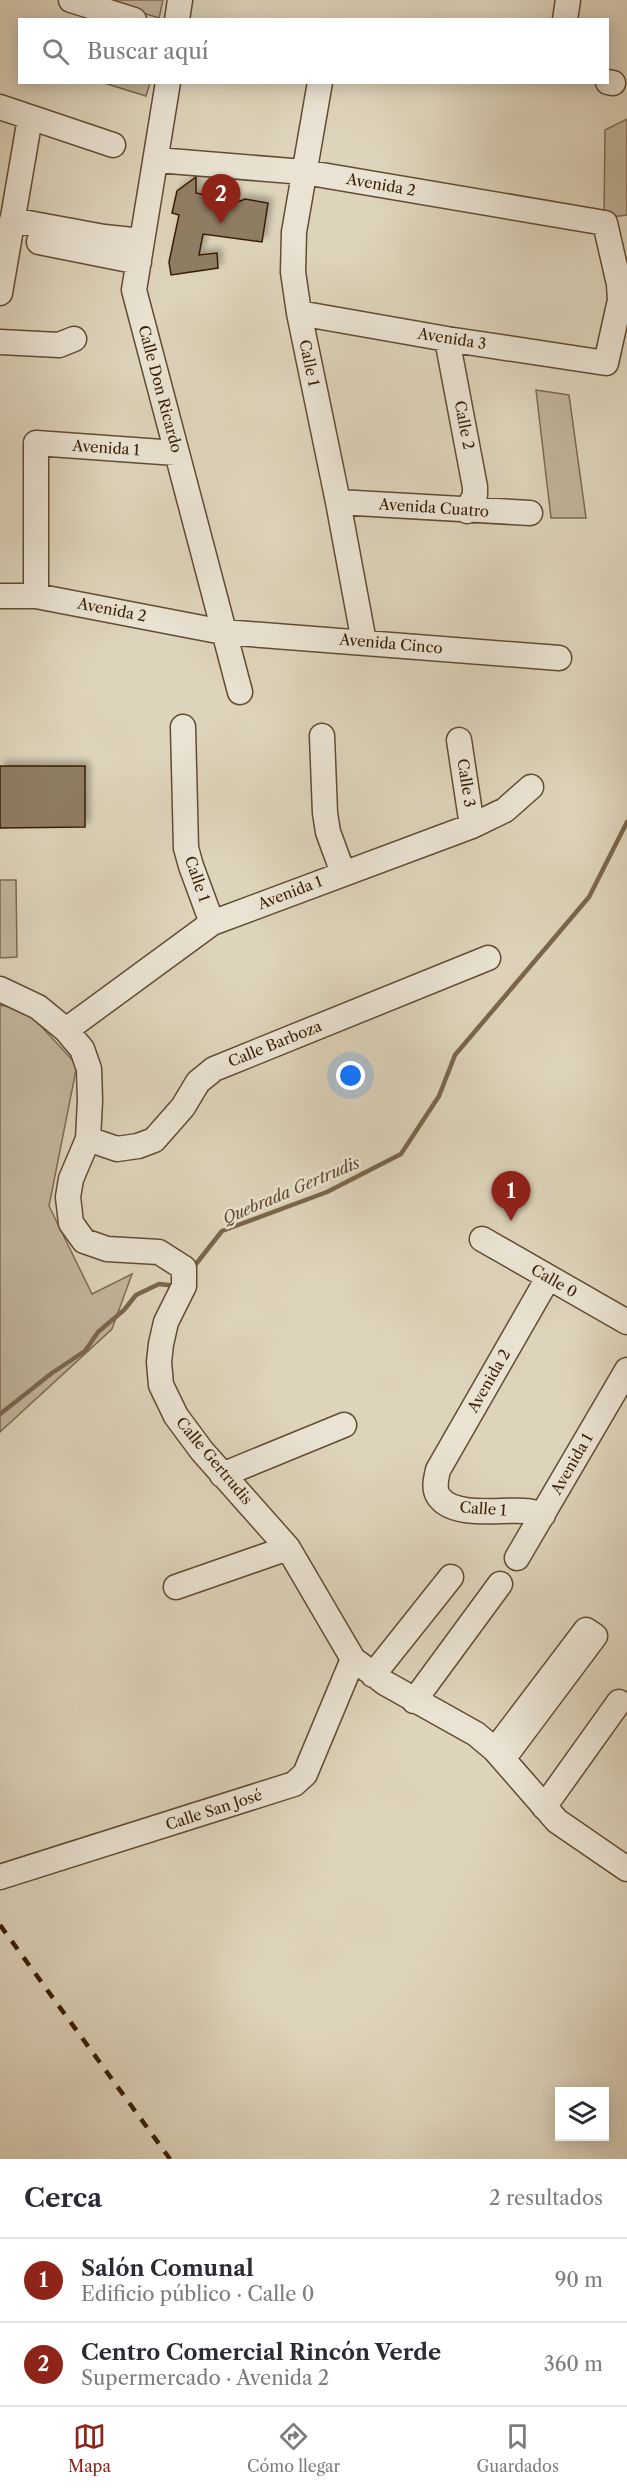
<!DOCTYPE html>
<html lang="es">
<head>
<meta charset="utf-8">
<style>
  body { margin:0; font-family:"Libre Caslon Text",serif; background:#f2f2f3; color:#2b2b33 }
  .controls { position:absolute; right:18px; bottom:18px; display:grid; overflow:hidden; border-radius:0px; box-shadow:0 3px 15px #0003 }
  .controls button { width:54px; height:54px; display:grid; place-items:center; padding:0; border:0; border-bottom:2px solid #e1e1e2; background:#fff; color:#2b2b33; font:30px sans-serif }
  .you { position:absolute; left:351px; top:1076px; width:21px; height:21px; margin:-15px; border:4px solid #fff; border-radius:50%; background:#1a73e8; box-shadow:0 0 0 9px #1a73e833 }
  .badge { display:grid; place-items:center; width:39px; height:39px; border-radius:50%; background:#8f2418; color:#fff; font-size:20px; font-weight:700 }
  .pin { position:absolute; translate:-50% -50px; filter:drop-shadow(0 2px 3px #0008) }
  .pin::after { content:''; position:absolute; top:32px; width:21px; height:18px; background:inherit; clip-path:polygon(0 0,100% 0,50% 100%) }
  .list { margin:0; padding:0; list-style:none }
  h2 { display:flex; justify-content:space-between; align-items:center; height:78px; margin:0; padding:0 24px; font-size:26px }
  h2 small { font-size:20px; font-weight:400; color:#7c7c81 }
  .list li { display:grid; grid-template-columns:39px 1fr auto; gap:18px; align-items:center; box-sizing:border-box; height:84px; padding:0 24px; border-top:2px solid #e1e1e2 }
  .list b { display:block; font-size:22px; white-space:nowrap }
  .list p { margin:0; font-size:20px; white-space:nowrap; color:#7c7c81 }
  .list em { font-size:20px; font-style:normal; color:#7c7c81 }
  .icon { flex:none; width:33px; height:33px; fill:none; stroke:currentColor; stroke-width:2; stroke-linecap:round; stroke-linejoin:round }
  .map { position:relative; flex:none; width:627px; height:2159px; overflow:hidden }
  .search { position:absolute; background:#fff; box-shadow:0 3px 15px #0003; left:18px; right:18px; top:18px; height:66px; display:flex; align-items:center; gap:15px; box-sizing:border-box; padding:0 21px; border-radius:0px; color:#7c7c81; font-size:22px }
  .sheet { height:246px; background:#fff }
  nav { display:flex; justify-content:space-around; align-items:center; box-sizing:border-box; height:84px; border-top:2px solid #e1e1e2; background:#fff; font-size:16px; color:#7c7c81 }
  nav a { display:grid; justify-items:center; gap:3px }
  nav .on { color:#8f2418 }
  .map>svg:first-child { display:block }
</style>
</head>
<body>
<div class="map">
<svg width="627" height="2159" viewBox="0 0 627 2159">
  <defs>
    <filter id="shadow"><feDropShadow dx="4.5" dy="-4.5" stdDeviation="3" flood-color="#0004"/></filter>
  </defs>
  <rect width="100%" height="100%" fill="#ded4bb"/>
  <filter id="stains"><feTurbulence type="fractalNoise" baseFrequency=".00333" numOctaves="4"/><feColorMatrix values="0 0 0 0 .2 0 0 0 0 .09 0 0 0 0 .02 0 0 0 .5 -.17"/></filter>
  <radialGradient id="worn" r=".72"><stop offset=".6" stop-color="#630" stop-opacity="0"/><stop offset="1" stop-color="#630" stop-opacity=".3"/></radialGradient>
  <!-- green -->
  <path fill="#c2b59c" stroke="#7e6a50" stroke-width="1.5" d="M101,0h62l-4,18z
    M104,83l46,-1v1l-4,13z
    M627,119v96l-23,3 1,-88z
    M536,390l33,5 17,123h-35z
    M0,880h16l1,77 -17,1z
    M0,1005l27,6 50,54 -28,141 43,88 40,-20 -20,55 -112,103z"/>
  <g fill="none" stroke-linecap="round" stroke-linejoin="round">
    <!-- stream -->
    <path stroke="#7a664c" stroke-width="4.5" d="M192,1269l30,-38 105,-39 74,-38 38,-58 16,-41 134,-158 38,-75
      M0,1414l52,-41 33,-22 13,-19 26,-22 12,-15 23,-11 18,2"/>
  </g>
  <!-- building -->
  <path fill="#8f7d63" stroke="#391f03" stroke-width="1.5" filter="url(#shadow)" d="M196,177v16l5,1 15,10 12,2 17,-7 23,4 -6,39 -59,-8 -4,21 18,-2 1,15 -47,7 -2,-13 10,-47 -7,-2 5,-22z
    M0,766h85v61l-85,1z"/>
  <g fill="none" stroke-linecap="round" stroke-linejoin="round">
    <defs>
      <path id="minor" d="M71,0l63,20
        M177,20l3,-20
        M565,20l3,-20
        M168,82l-34,208 106,402
        M320,82l-26,150 -1,40 6,41 39,189 26,140
        M608,82l5,1
        M0,107l113,38
        M157,160l147,12 301,51 14,61 1,16 -14,63 -159,-24 -148,-26
        M12,220l92,17 38,4
        M39,242l100,20
        M0,293l30,-175
        M447,339l28,148v8l-8,16
        M0,342l59,3 15,-6
        M338,502l192,11
        M0,596h36l187,36 336,26
        M36,596v-153l140,10
        M183,727l3,121 5,18 21,57
        M322,736l3,77 3,19 15,41
        M459,740l13,86
        M0,989l38,18 28,23 16,19 7,20 1,31 -2,39 -17,40 -3,18 3,26 13,18 23,8 52,3 25,16v18l-18,36 -5,22 -2,18 2,23 15,31 26,35 86,97 65,111 32,24 91,51 19,16 62,71 70,48
        M66,1030l146,-107 260,-97 33,-16 26,-23
        M88,1139l29,10 21,-3 16,-6 29,-33 15,-25 16,-13 274,-111
        M482,1239l145,83
        M222,1475l122,-50
        M543,1515c-6,-2 -12,-4 -18,-4 -24,-2 -71,7 -86,-14 -6,-8 -3,-18 -1,-27l110,-192
        M517,1558l110,-188
        M176,1587l112,-39
        M373,1675l78,-98
        M414,1701l86,-117
        M495,1750l91,-120 9,6 -92,123
        M544,1807l75,-105
        M0,1877l294,-93 11,-10 48,-115"/>
    </defs>
    <!-- minor casing -->
    <use href="#minor" stroke="#624c31" stroke-width="27"/>
    <!-- minor -->
    <use href="#minor" stroke="#eae3d3" stroke-width="24"/>
    <!-- rail -->
    <path stroke="#391f03" stroke-width="4.5" stroke-dasharray="10 10" stroke-linecap="butt" d="M0,1925l170,234"/>
  </g>
  <g text-anchor="middle" stroke-width="5" stroke-linejoin="round" paint-order="stroke">
    <!-- street labels -->
    <g font-size="15" fill="#391f03" stroke="#eae3d3">
      <text transform="translate(381 185) rotate(10)" y="5">Avenida 2</text>
      <text transform="translate(452 339) rotate(9)" y="5">Avenida 3</text>
      <text transform="translate(309 363) rotate(78)" y="5">Calle 1</text>
      <text transform="translate(160 389) rotate(75)" y="5">Calle Don Ricardo</text>
      <text transform="translate(464 425) rotate(79)" y="5">Calle 2</text>
      <text transform="translate(106 448) rotate(4)" y="5">Avenida 1</text>
      <text transform="translate(434 508) rotate(4)" y="5">Avenida Cuatro</text>
      <text transform="translate(112 610) rotate(11)" y="5">Avenida 2</text>
      <text transform="translate(391 644) rotate(5)" y="5">Avenida Cinco</text>
      <text transform="translate(466 783) rotate(81)" y="5">Calle 3</text>
      <text transform="translate(197 879) rotate(71)" y="5">Calle 1</text>
      <text transform="translate(290 893) rotate(-21)" y="5">Avenida 1</text>
      <text transform="translate(275 1044) rotate(-22)" y="5">Calle Barboza</text>
      <text transform="translate(554 1281) rotate(30)" y="5">Calle 0</text>
      <text transform="translate(489 1381) rotate(-60)" y="5">Avenida 2</text>
      <text transform="translate(214 1461) rotate(50)" y="5">Calle Gertrudis</text>
      <text transform="translate(572 1464) rotate(-60)" y="5">Avenida 1</text>
      <text transform="translate(483 1509) rotate(4)" y="5">Calle 1</text>
      <text transform="translate(214 1810) rotate(-18)" y="5">Calle San José</text>
    </g>
    <!-- water labels -->
    <g font-size="16" font-style="italic" fill="#5f492d" stroke="#eae3d3">
      <text transform="translate(291 1190) rotate(-23)" y="6">Quebrada Gertrudis</text>
    </g>
  </g>
  <rect width="100%" height="100%" filter="url(#stains)"/>
  <rect width="100%" height="100%" fill="url(#worn)"/>
</svg>
<div class="controls">
<button><svg class="icon" aria-label="layers" viewBox="0 0 24 24"><path d="M12 4l9 5-9 5-9-5zM3 14l9 5 9-5"/></svg></button>
</div>
<div class="you"></div>
<div class="pin badge" style="left:511px;top:1221px">1</div>
<div class="pin badge" style="left:221px;top:224px">2</div>
<div class="search"><svg class="icon" aria-label="search" viewBox="0 0 24 24"><circle cx="10" cy="10" r="6"/><path d="M15 15l6 6"/></svg>Buscar aquí</div>
</div>
<section class="sheet">
<h2>Cerca<small>2 resultados</small></h2>
<ul class="list">
<li><span class="badge">1</span><div><b>Salón Comunal</b><p>Edificio público · Calle 0</p></div><em>90 m</em></li>
<li><span class="badge">2</span><div><b>Centro Comercial Rincón Verde</b><p>Supermercado · Avenida 2</p></div><em>360 m</em></li>
</ul>
</section>
<nav>
<a class="on"><svg class="icon" aria-label="map" viewBox="0 0 24 24"><path d="M3 6l6-2 6 2 6-2v14l-6 2-6-2-6 2zM9 4v14M15 6v14"/></svg>Mapa</a>
<a><svg class="icon" aria-label="directions" viewBox="0 0 24 24"><path d="M12 3l9 9-9 9-9-9zM9 14v-3h6M13 9l2 2-2 2"/></svg>Cómo llegar</a>
<a><svg class="icon" aria-label="saved" viewBox="0 0 24 24"><path d="M7 4h10v16l-5-4-5 4z"/></svg>Guardados</a>
</nav>
</body>
</html>
